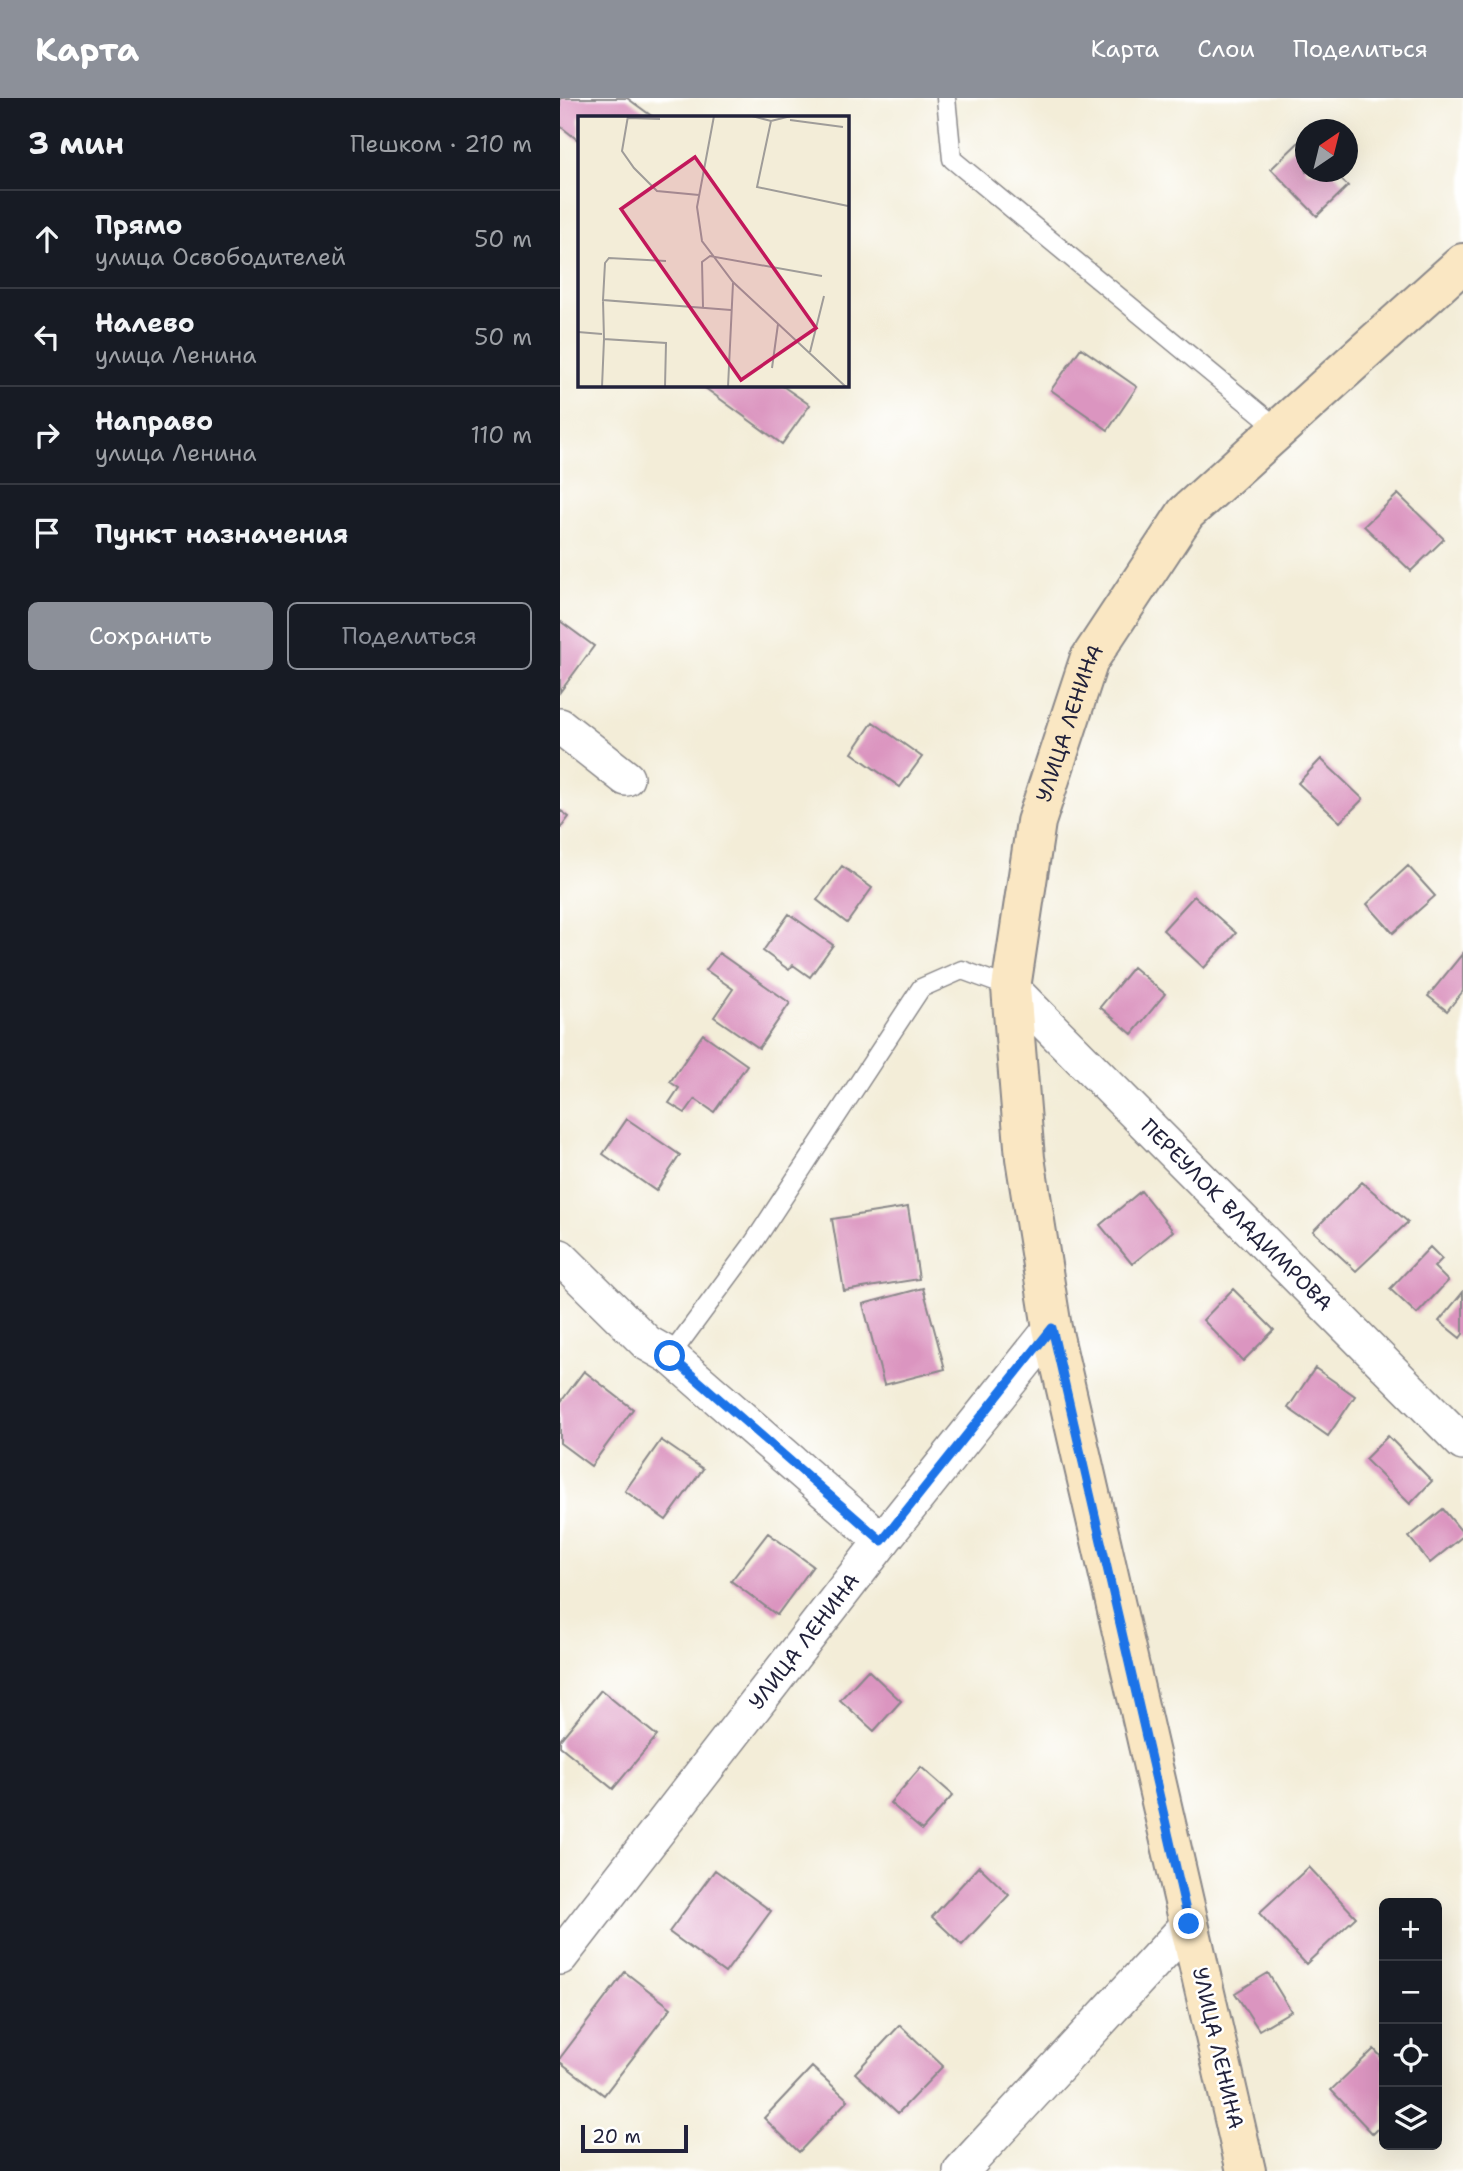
<!DOCTYPE html>
<html lang="ru">
<head>
<meta charset="utf-8">
<style>
  body { margin:0; font-family:"Shantell Sans",sans-serif; background:#20242c; color:#f1f3f6 }
  .controls { position:absolute; right:21px; bottom:21px; display:grid; overflow:hidden; border-radius:10px; box-shadow:0 7px 28px #0002 }
  .controls button { width:63px; height:63px; display:grid; place-items:center; padding:0; border:0; border-bottom:2px solid #363941; background:#171b24; color:#f1f3f6; font:35px sans-serif }
  .compass { position:absolute; left:735px; top:21px; width:63px; height:63px; border-radius:50%; background:#171b24; box-shadow:0 7px 28px #0002; rotate:35deg }
  .scale { position:absolute; left:21px; bottom:18px; width:107px; box-sizing:border-box; padding-left:7px; border:4px solid #22223b; border-top:0; font-size:19px; line-height:24px; white-space:nowrap; color:#22223b; -webkit-text-stroke:5px #fff; paint-order:stroke }
  .stop { position:absolute; width:21px; height:21px; margin:-16px; border:5px solid #1a73e8; border-radius:50%; background:#fff }
  .stop.end { background:#1a73e8; border-color:#fff; box-shadow:0 2px 7px #0008 }
  .list { margin:0; padding:0; list-style:none }
  h2 { display:flex; justify-content:space-between; align-items:center; height:91px; margin:0; padding:0 28px; font-size:30px }
  h2 small { font-size:23px; font-weight:400; color:#9ea1a6 }
  .list li { display:grid; grid-template-columns:46px 1fr auto; gap:21px; align-items:center; box-sizing:border-box; height:98px; padding:0 28px; border-top:2px solid #363941 }
  .list b { display:block; font-size:26px; white-space:nowrap }
  .list p { margin:0; font-size:23px; white-space:nowrap; color:#9ea1a6 }
  .list em { font-size:23px; font-style:normal; color:#9ea1a6 }
  .actions { display:flex; gap:14px; padding:21px 28px }
  .actions a { flex:1; padding:16px 0; border:2px solid #8c9099; border-radius:10px; text-align:center; font-size:24px; color:#8c9099 }
  .actions .main { background:#8c9099; color:#fff }
  .icon { flex:none; width:38px; height:38px; fill:none; stroke:currentColor; stroke-width:2; stroke-linecap:round; stroke-linejoin:round }
  .map { position:relative; flex:none; width:903px; height:2073px; overflow:hidden }
  header { display:flex; align-items:center; gap:42px; box-sizing:border-box; height:98px; padding:0 35px; background:#8c9099; color:#fff }
  header strong { font-size:33px }
  nav { display:flex; gap:38px; margin-inline-start:auto; font-size:24px }
  main { display:flex }
  aside { flex:1; background:#171b24 }
  .map>svg:first-child { display:block }
</style>
</head>
<body>
<header>
<strong>Карта</strong>
<nav><a>Карта</a><a>Слои</a><a>Поделиться</a></nav>
</header>
<main>
<aside>
<h2>3 мин<small>Пешком · 210 m</small></h2>
<ul class="list">
<li><svg class="icon" aria-label="ahead" viewBox="0 0 24 24"><path d="M12 20V5M6 11l6-6 6 6"/></svg><div><b>Прямо</b><p>улица Освободителей</p></div><em>50 m</em></li>
<li><svg class="icon" aria-label="left" viewBox="0 0 24 24"><path d="M17 20v-9H6M10 6l-5 5 5 5"/></svg><div><b>Налево</b><p>улица Ленина</p></div><em>50 m</em></li>
<li><svg class="icon" aria-label="right" viewBox="0 0 24 24"><path d="M7 20v-9h11M14 6l5 5-5 5"/></svg><div><b>Направо</b><p>улица Ленина</p></div><em>110 m</em></li>
<li><svg class="icon" aria-label="arrive" viewBox="0 0 24 24"><path d="M6 21V4h12l-3 4 3 4H6"/></svg><div><b>Пункт назначения</b></div></li>
</ul>
<div class="actions"><a class="main">Сохранить</a><a>Поделиться</a></div>
</aside>
<div class="map">
<svg width="903" height="2073" viewBox="0 0 903 2073">
  <rect width="100%" height="100%" fill="#fff"/>
  <filter id="ink" filterUnits="userSpaceOnUse"><feTurbulence type="fractalNoise" baseFrequency=".0143" numOctaves="2"/><feDisplacementMap in="SourceGraphic" scale="14" xChannelSelector="R" yChannelSelector="G"/><feConvolveMatrix kernelMatrix="1 2 1 2 8 2 1 2 1" color-interpolation-filters="sRGB"/></filter>
  <filter id="wash" filterUnits="userSpaceOnUse"><feTurbulence type="fractalNoise" baseFrequency=".00686" numOctaves="4" result="noise"/><feDisplacementMap in="SourceGraphic" scale="28" xChannelSelector="R" yChannelSelector="G"/><feGaussianBlur stdDeviation="1.57" result="paint"/><feColorMatrix in="noise" values="0 0 0 0 0 0 0 0 0 0 0 0 0 0 0 0 0 1.4 0 .05"/><feComposite in="paint" operator="in"/></filter>
  <g filter="url(#wash)">
    <rect width="100%" height="100%" fill="#f3edd8"/>
    <g id="blocks">
      <!-- building -->
      <path fill="#db95c0" d="M0,0h67l26,19h-74v24l-19,-15z
        M741,42l5,4v28h27l15,14 -31,30 -46,-47z
        M521,250l56,39 -29,43 -57,-40z
        M141,287h80l29,20 -28,39z
        M838,396l46,45 -33,32 -47,-45z
        M0,523l34,25 -34,46z
        M313,624l49,35 -22,30 -48,-34z
        M761,661l42,40 -23,23 -42,-39z
        M0,712l9,7 -9,12z
        M282,768l30,22 -25,35 -30,-23z
        M848,768l27,30 -42,37 -26,-29z
        M634,798l42,37 -32,35 -41,-38z
        M229,816l44,31 -23,32 -17,-12 -4,5 -26,-19z
        M159,855l71,50 -31,45 -45,-31 19,-28 -27,-19z
        M903,855v38l-16,20 -19,-15z
        M573,869l32,27 -33,40 -32,-27z
        M143,936l44,31 -33,47 -19,-13 -10,14 -16,-10 10,-15 -9,-6z
        M67,1021l53,36 -24,36 -53,-37z
        M802,1084l46,40 -52,49 -43,-40z
        M581,1093l32,40 -41,33 -32,-39z
        M348,1109l11,72 -75,12 -12,-72z
        M870,1149l12,12 -8,8 14,14 -31,33 -27,-25z
        M363,1190l22,81 -61,16 -21,-81z
        M673,1191l41,41 -31,31 -40,-41z
        M903,1194v42l-3,4 -21,-17z
        M755,1270l40,28 -27,40 -40,-28z
        M24,1273l49,38 -42,57 -31,-23v-40z
        M828,1338l44,45 -22,23 -45,-45z
        M101,1342l42,29 -37,51 -41,-29z
        M883,1411l20,24v3l-33,27 -21,-26z
        M208,1435l45,33 -36,49 -46,-34z
        M308,1572l33,31 -27,30 -34,-31z
        M41,1592l56,46 -44,53 -53,-43v-6z
        M361,1669l32,28 -31,35 -32,-27z
        M419,1768l30,29 -47,50 -30,-28z
        M749,1769l47,50 -50,47 -47,-51z
        M155,1772l56,41 -46,62 -56,-41z
        M65,1874l46,36 -67,87 -44,-33v-4z
        M708,1875l23,38 -32,19 -24,-37z
        M340,1927l43,41 -45,47 -43,-40z
        M814,1951l10,11v63l-11,11 -42,-44z
        M252,1969l36,33 -49,52 -35,-34z"/>
    </g>
  </g>
  <g filter="url(#ink)">
    <use href="#blocks" fill-opacity="0" stroke="#8a888a" stroke-width="2"/>
    <g fill="none" stroke-linecap="round" stroke-linejoin="round">
      <defs>
        <path id="lane" d="M386,0l6,61 327,270
          M110,1258l82,-111 169,-257 41,-18 49,18"/>
        <g id="street">
          <path d="M0,628l66,52"/>
          <path id="s1" d="M451,890l452,455"/>
          <path d="M0,1159l87,86 23,13 212,185"/>
          <path id="s2" d="M0,1859l322,-416 170,-213"/>
          <path d="M401,2073l228,-247"/>
        </g>
        <g id="secondary">
          <path id="s3" d="M686,2073l-194,-843 -27,-170 -14,-170 25,-166 53,-162 97,-147 277,-250"/>
        </g>
      </defs>
      <!-- lane casing -->
      <use href="#lane" stroke="#8a888a" stroke-width="21"/>
      <!-- street casing -->
      <use href="#street" stroke="#8a888a" stroke-width="38"/>
      <!-- secondary casing -->
      <use href="#secondary" stroke="#8a888a" stroke-width="42"/>
      <!-- lane -->
      <use href="#lane" stroke="#fff" stroke-width="18"/>
      <!-- street -->
      <use href="#street" stroke="#fff" stroke-width="35"/>
      <!-- secondary -->
      <use href="#secondary" stroke="#fae7c3" stroke-width="38"/>
    </g>
  </g>
  <g fill="none" stroke-linecap="round" stroke-linejoin="round" filter="url(#ink)">
    <!-- route -->
    <path stroke="#1a73e8" stroke-width="9" d="M110,1258l212,185 170,-213 137,596"/>
  </g>
  <g text-anchor="middle" stroke-width="5" stroke-linejoin="round" paint-order="stroke">
    <!-- street labels -->
    <g font-size="21" fill="#22223b" stroke="#fff">
      <text dy="7" stroke="none"><textPath href="#s3" startOffset="1480">УЛИЦА ЛЕНИНА</textPath></text>
      <text dy="7" stroke="none"><textPath href="#s1" startOffset="320">ПЕРЕУЛОК ВЛАДИМРОВА</textPath></text>
      <text dy="7" stroke="none"><textPath href="#s2" startOffset="399">УЛИЦА ЛЕНИНА</textPath></text>
      <text transform="translate(658 1950) rotate(77)" y="7">УЛИЦА ЛЕНИНА</text>
    </g>
  </g>
  <!-- overview -->
  <g transform="translate(18 18)">
    <rect width="271" height="271" fill="#f3edd8"/>
    <path fill="none" stroke="#9f9c99" stroke-width="2" d="M50,0l-6,35 12,17 23,23 42,4M136,0l-17,91 5,34 31,41 113,105M174,0l19,5 20,-5M50,2l32,1M212,4l53,7M193,5l-14,66 91,19M88,145l-57,-3 -4,5 -2,37 128,10M25,184l1,39 62,4 -1,44M125,191l-1,-45 8,-6 112,20M0,216l24,2M232,236l14,-56M194,252l6,-44M24,271l2,-48M150,271l5,-104"/>
    <path fill="#c2185b" fill-opacity="0.15" stroke="#c2185b" stroke-width="3.5" d="M117,41l121,171 -75,52 -120,-171z"/>
    <rect width="271" height="271" fill="none" stroke="#22223b" stroke-width="3.5"/>
  </g>
</svg>
<div class="controls">
<button>+</button>
<button>−</button>
<button><svg class="icon" aria-label="locate" viewBox="0 0 24 24"><circle cx="12" cy="12" r="6"/><path d="M12 2v4M12 18v4M2 12h4M18 12h4"/></svg></button>
<button><svg class="icon" aria-label="layers" viewBox="0 0 24 24"><path d="M12 4l9 5-9 5-9-5zM3 14l9 5 9-5"/></svg></button>
</div>
<svg class="compass" viewBox="-18 -18 36 36"><path d="M0-13l5 13h-10z" fill="#e53935"/><path d="M0 13l5-13h-10z" fill="#9ea1a6"/></svg>
<div class="scale">20 m</div>
<div class="stop" style="left:110px;top:1258px"></div>
<div class="stop end" style="left:629px;top:1826px"></div>
</div>
</main>
</body>
</html>
